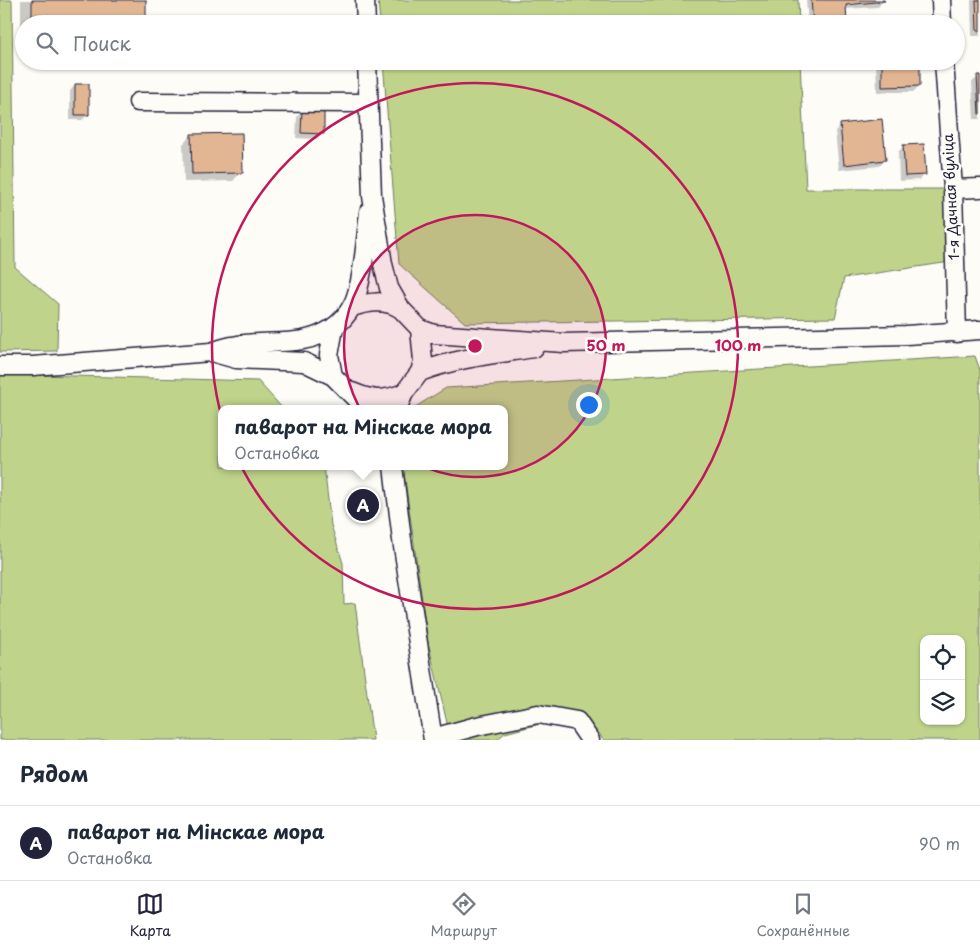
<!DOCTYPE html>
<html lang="ru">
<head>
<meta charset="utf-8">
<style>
  body { margin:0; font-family:"Playpen Sans",sans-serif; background:#f2f2f3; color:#1f2937 }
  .controls { position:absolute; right:15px; bottom:15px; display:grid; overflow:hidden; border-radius:10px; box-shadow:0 1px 4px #0004 }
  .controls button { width:45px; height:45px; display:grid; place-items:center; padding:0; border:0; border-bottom:1px solid #e0e1e3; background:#fff; color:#1f2937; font:25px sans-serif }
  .you { position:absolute; left:588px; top:404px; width:18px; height:18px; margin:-12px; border:4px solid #fff; border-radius:50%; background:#1a73e8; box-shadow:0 0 0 8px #1a73e833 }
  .badge { display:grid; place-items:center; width:32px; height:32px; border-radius:50%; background:#22223b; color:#fff; font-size:16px; font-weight:700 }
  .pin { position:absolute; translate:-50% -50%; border:2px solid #fff; box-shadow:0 1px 5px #0006 }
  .popup { position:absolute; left:218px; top:405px; width:290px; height:65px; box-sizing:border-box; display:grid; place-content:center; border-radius:10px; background:#fff; filter:drop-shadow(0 1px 4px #0005); font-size:16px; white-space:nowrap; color:#747a83 }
  .popup b { font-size:19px; color:#1f2937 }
  .popup::after { content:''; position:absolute; left:50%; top:100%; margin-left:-10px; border:10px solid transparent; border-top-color:#fff }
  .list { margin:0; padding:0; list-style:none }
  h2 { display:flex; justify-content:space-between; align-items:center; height:65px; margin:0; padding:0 20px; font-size:21px }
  h2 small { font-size:16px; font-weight:400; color:#747a83 }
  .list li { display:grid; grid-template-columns:32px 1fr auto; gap:15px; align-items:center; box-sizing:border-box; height:75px; padding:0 20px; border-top:1px solid #e0e1e3 }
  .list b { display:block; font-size:19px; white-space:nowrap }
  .list p { margin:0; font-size:16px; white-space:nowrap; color:#747a83 }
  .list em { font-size:16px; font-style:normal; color:#747a83 }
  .icon { flex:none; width:28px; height:28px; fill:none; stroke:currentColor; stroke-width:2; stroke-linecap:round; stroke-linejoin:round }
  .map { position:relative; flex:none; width:980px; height:740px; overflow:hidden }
  .search { position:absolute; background:#fff; box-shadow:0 1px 4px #0004; left:15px; right:15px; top:15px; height:55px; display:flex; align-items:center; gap:12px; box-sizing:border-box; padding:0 18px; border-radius:28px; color:#747a83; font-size:19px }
  .sheet { height:140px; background:#fff }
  nav { display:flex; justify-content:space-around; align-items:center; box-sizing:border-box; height:70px; border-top:1px solid #e0e1e3; background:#fff; font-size:14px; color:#747a83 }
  nav a { display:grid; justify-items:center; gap:2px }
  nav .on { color:#22223b }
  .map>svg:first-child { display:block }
</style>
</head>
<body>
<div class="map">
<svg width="980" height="740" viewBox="0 0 980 740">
  <rect width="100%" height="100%" fill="#fdfcf7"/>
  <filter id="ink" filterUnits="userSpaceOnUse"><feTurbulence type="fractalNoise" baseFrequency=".02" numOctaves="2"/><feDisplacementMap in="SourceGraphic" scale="10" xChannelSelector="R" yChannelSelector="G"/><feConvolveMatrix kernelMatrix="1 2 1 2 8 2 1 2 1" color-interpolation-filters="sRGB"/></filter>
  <g filter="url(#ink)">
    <!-- green -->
    <path fill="#bfd48a" stroke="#707b62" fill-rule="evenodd" d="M0,0h12l3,267 43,37 -1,47 -57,1z
      M378,0h420l1,24h-419z
      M383,61h417l6,128h147l-3,73 -106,16 -9,40 -370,5 -66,-59z
      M975,356l5,14v370h-377l-4,-7 -59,-9 -35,9 -9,7h-45l-23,-98 -25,-176h101v-57h-92l34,-21zM924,639h37v82h-37z
      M0,374l258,7 25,28h-61v57h102l7,59 12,38 1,41 11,-1 18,137h-373z"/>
    <!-- shadow -->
    <path fill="#0003" d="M21,0h124v24h-121v14h-3z
      M806,0h77v1l-5,6 -33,2 1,15h-38z
      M971,0h9v36h-8z
      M876,61h43v25l-6,6h-36z
      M980,76v43h-6l-2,-37z
      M75,85l13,30 -6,5h-12v-29z
      M302,111l20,22 -5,6 -21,-1 1,-21z
      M841,125l44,35 -6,6 -40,4 -4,-39z
      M191,135l50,37 -8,9 -49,1 -1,-38z
      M904,146l21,28 -6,6 -20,1 -1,-29z"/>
    <!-- building -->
    <path fill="#e2b693" stroke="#22223b" d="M32,0h114v24h-114z
      M811,0h73l1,1 -39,4 1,19h-34z
      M976,0h4v31h-3z
      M882,61h38v25l-38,1z
      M977,75h3v39h-1z
      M75,84h14v31h-14z
      M302,110h22v24l-23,-1z
      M882,119l4,41 -42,5 -4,-41z
      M242,133l1,40 -51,1 -1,-40z
      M924,144l2,31 -21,1 -2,-31z"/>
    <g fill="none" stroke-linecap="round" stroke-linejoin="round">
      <defs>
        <path id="minor" d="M365,0l1,24
          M941,0l1,24
          M367,61l5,135 11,68 6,24 12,21 19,20 14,5 130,9 342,-8 74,-5
          M944,61l9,128 4,144
          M138,102l231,1
          M953,189l27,-1
          M352,307c17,-5 33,-8 49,2
          M211,352l25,7 68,3 29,14 33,33
          M0,366h33l178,-14c7,-2 15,-5 22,-6 23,-5 47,-2 70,-6 20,-4 39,-15 49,-34 11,-20 14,-70 17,-94
          M420,372c36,-14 76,-18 114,-24
          M333,376l-4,-21 5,-27
          M352,392c21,9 31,9 52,1
          M397,409l7,-16 16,-21 3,-11 -3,-32
          M393,466l9,74 31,200
          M433,738l44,-12 61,-12 39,7 13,19"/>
      </defs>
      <!-- minor casing -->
      <use href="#minor" stroke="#22223b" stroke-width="21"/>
      <!-- minor -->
      <use href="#minor" stroke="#fdfcf7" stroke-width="18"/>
    </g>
  </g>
  <!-- distance rings -->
  <circle cx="475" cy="346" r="131" fill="#c2185b" fill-opacity=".12"/>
  <g fill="none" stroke="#c2185b" stroke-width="2.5">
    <circle cx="475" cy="346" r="131"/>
    <circle cx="475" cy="346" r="263"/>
  </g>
  <g text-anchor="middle" stroke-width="5" stroke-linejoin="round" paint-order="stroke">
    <!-- street labels -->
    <g font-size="14" fill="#22223b" stroke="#fdfcf7">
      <text transform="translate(951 197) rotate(-93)" y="5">1-я Дачная вуліца</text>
    </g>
  </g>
  <circle cx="475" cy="346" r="8" fill="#c2185b" stroke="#fdfcf7" stroke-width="2.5"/>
  <g font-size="15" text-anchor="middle" font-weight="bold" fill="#c2185b" stroke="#fdfcf7" stroke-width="5" stroke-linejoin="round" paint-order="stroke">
    <text x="606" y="351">50 m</text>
    <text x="738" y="351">100 m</text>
  </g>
</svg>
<div class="controls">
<button><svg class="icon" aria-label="locate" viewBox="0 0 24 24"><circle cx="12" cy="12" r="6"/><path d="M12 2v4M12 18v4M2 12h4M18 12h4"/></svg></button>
<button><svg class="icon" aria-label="layers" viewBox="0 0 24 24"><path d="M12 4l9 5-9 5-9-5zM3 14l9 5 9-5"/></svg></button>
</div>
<div class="you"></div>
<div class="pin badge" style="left:363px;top:505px">A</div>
<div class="popup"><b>паварот на Мінскае мора</b>Остановка</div>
<div class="search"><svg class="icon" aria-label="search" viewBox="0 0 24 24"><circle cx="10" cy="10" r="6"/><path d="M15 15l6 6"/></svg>Поиск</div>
</div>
<section class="sheet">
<h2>Рядом<small></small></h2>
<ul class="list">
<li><span class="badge">A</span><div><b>паварот на Мінскае мора</b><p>Остановка</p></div><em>90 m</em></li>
</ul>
</section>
<nav>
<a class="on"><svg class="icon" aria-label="map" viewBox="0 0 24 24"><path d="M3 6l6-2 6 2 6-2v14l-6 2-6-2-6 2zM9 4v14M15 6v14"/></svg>Карта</a>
<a><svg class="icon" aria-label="directions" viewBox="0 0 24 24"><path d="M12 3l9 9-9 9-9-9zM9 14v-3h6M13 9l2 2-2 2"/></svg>Маршрут</a>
<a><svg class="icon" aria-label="saved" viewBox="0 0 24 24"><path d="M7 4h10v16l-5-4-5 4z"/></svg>Сохранённые</a>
</nav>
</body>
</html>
